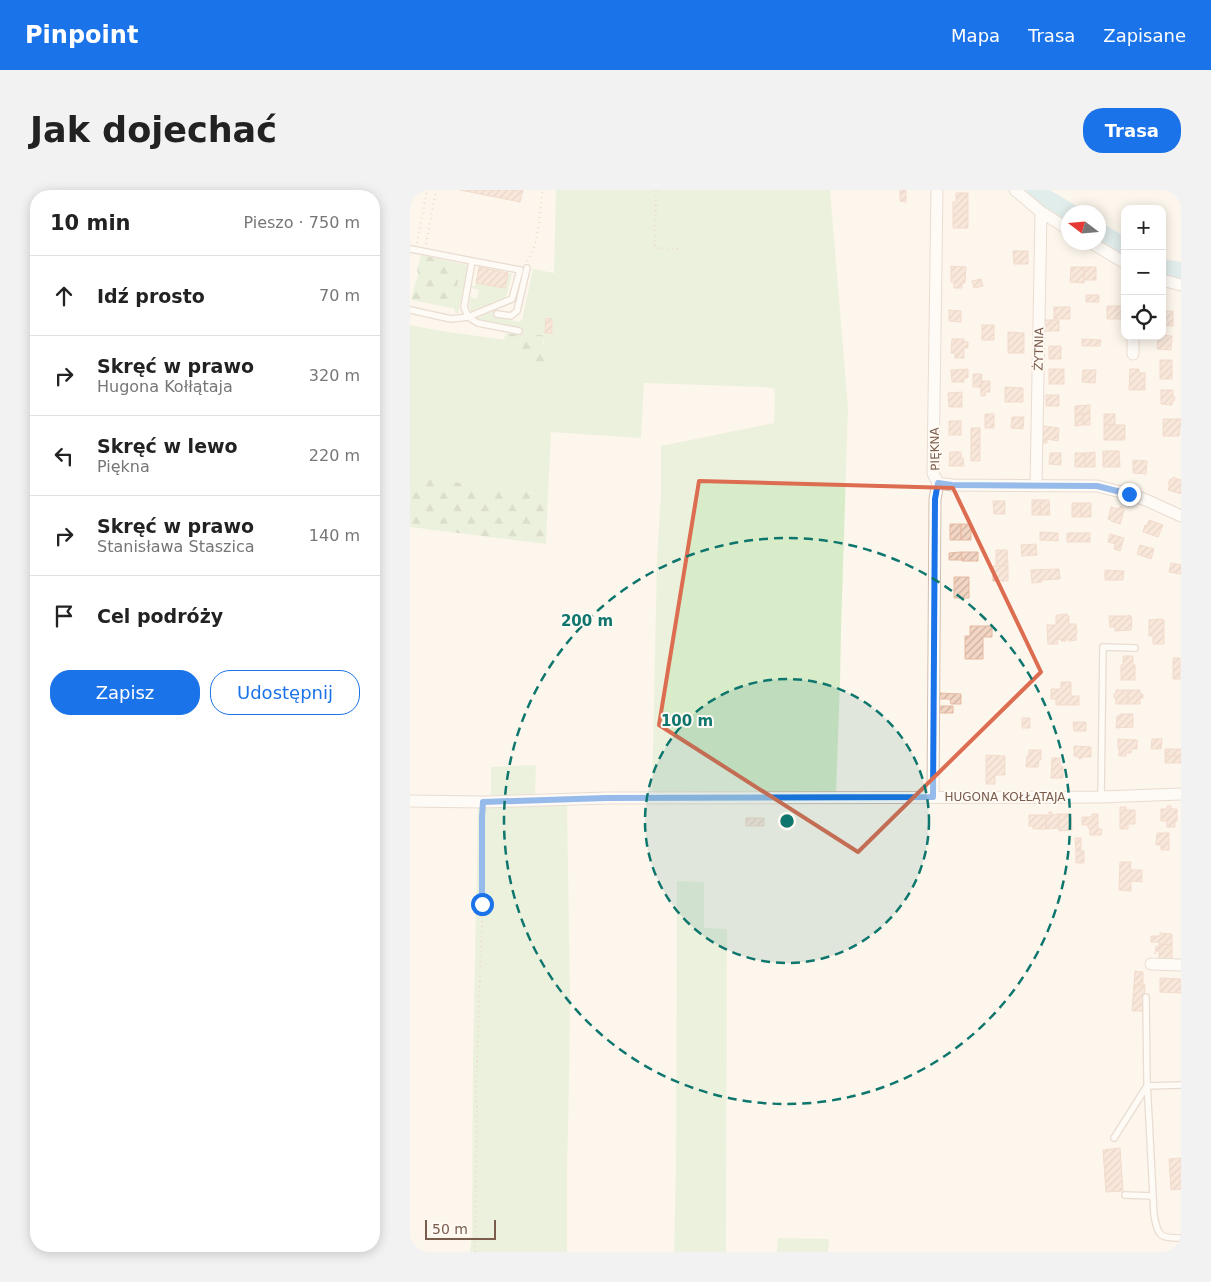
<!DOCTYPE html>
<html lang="pl">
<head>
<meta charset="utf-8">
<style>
  body { margin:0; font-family:"DejaVu Sans",sans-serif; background:#f2f2f2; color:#222 }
  .controls { position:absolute; right:15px; top:15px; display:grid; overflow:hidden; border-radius:10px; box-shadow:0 2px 12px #0003 }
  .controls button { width:45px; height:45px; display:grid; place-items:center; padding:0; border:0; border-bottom:1px solid #e0e0e0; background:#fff; color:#222; font:25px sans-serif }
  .compass { position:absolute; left:651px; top:15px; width:45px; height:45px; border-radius:50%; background:#fff; box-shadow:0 2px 12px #0003; rotate:286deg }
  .scale { position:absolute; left:15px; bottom:12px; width:71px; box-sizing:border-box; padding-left:5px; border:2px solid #7a5c4d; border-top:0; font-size:14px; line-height:18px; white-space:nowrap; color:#7a5c4d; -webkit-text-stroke:4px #fffaf3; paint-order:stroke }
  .stop { position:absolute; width:15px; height:15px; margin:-11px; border:4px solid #1a73e8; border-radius:50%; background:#fff }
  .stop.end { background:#1a73e8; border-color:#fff; box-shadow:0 1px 5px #0008 }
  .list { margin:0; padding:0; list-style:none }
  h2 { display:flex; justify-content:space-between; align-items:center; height:65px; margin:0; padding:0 20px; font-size:21px }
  h2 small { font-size:16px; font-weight:400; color:#767676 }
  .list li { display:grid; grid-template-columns:32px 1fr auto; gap:15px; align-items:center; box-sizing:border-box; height:80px; padding:0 20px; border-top:1px solid #e0e0e0 }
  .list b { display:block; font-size:19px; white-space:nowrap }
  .list p { margin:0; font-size:16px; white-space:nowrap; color:#767676 }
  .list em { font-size:16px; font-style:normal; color:#767676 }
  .actions { display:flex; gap:10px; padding:15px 20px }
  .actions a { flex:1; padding:11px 0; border:1px solid #1a73e8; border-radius:20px; text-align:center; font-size:18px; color:#1a73e8 }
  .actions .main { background:#1a73e8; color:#fff }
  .icon { flex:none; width:28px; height:28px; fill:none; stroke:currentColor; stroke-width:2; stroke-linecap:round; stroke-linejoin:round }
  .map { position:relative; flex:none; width:771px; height:1062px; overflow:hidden; border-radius:20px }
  header { display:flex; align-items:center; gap:30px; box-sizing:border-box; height:70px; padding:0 25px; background:#1a73e8; color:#fff }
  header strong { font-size:24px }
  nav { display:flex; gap:28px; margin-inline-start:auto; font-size:18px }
  .intro { display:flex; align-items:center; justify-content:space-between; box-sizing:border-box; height:120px; padding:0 30px }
  h1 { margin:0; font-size:35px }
  .button { padding:12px 22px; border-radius:20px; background:#1a73e8; color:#fff; font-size:18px; font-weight:700 }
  main { display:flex; gap:30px; padding:0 30px }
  aside { flex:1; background:#fff; border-radius:20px; box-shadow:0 2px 12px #0003 }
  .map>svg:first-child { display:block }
</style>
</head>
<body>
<header>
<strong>Pinpoint</strong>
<nav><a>Mapa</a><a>Trasa</a><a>Zapisane</a></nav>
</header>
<div class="intro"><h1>Jak dojechać</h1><a class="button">Trasa</a></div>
<main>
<aside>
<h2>10 min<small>Pieszo · 750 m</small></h2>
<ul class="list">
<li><svg class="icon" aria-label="ahead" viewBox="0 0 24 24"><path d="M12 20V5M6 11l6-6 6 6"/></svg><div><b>Idź prosto</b></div><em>70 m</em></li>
<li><svg class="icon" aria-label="right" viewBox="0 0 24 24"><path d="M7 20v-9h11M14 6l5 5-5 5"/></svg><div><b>Skręć w prawo</b><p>Hugona Kołłątaja</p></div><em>320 m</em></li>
<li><svg class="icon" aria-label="left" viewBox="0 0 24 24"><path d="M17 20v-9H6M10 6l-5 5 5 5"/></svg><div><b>Skręć w lewo</b><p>Piękna</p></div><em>220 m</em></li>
<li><svg class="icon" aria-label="right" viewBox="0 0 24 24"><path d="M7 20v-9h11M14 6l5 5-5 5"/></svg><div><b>Skręć w prawo</b><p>Stanisława Staszica</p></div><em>140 m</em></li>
<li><svg class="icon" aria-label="arrive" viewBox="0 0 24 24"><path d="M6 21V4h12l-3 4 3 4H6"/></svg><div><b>Cel podróży</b></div></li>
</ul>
<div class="actions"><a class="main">Zapisz</a><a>Udostępnij</a></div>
</aside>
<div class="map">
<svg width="771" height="1062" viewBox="0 0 771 1062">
  <defs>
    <pattern id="forest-firs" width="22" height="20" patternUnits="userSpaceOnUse" patternTransform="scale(1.25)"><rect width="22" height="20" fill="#d8ecc9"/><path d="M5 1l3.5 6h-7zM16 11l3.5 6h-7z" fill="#b4c2a5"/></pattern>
    <pattern id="building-hatch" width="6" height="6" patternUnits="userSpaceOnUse" patternTransform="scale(1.25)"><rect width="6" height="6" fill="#f3d5c3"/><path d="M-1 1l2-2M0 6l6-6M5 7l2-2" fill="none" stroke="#cab0a1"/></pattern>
  </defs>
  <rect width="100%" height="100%" fill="#fdf6ec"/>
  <!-- grass -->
  <path fill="#d8ecc9" d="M146,0h274l18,218 -7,222 -1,52 -4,112 -184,2 5,-238 4,-64v-48l113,-23 1,-28 -1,-6 -9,-2 -121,-4 -3,55 -90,-6 -3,63 -138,-19v-151l31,6 103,14v-8l-24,-2 2,-7 -36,-6 -9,-4 21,-9 -2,8 24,5v-2h2l11,-51 21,4z
    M52,74l6,1 -10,49 -3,-1 -1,-5h-2z
    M98,83l4,1 -6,24 -35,15 -2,-9 1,-7 7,2 2,-9 -8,-2 1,-2h3l1,-3 29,5z
    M126,575l-1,33 -44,1v-32z
    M157,612l3,197 -1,84 -2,88v81h-97l2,-18 1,-172 5,-258z
    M267,691l27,1v46l23,1 -1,323h-52l2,-83z
    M368,1048l51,1 -1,13h-51z"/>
  <!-- forest -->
  <path fill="url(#forest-firs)" d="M11,65l41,9 -10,44 -41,-8 4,-16 2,-5 1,-6 -1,-3z
    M97,143l13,2h22l2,2 -2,14 4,2 1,5 2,-3 2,1 -1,21 -7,5 -5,-4 -3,-5 -3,-1 -6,-12h-3l-5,-11 -7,-2 -2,-5h-3l-2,-4z
    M0,286l138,19 -2,49 -136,-17z"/>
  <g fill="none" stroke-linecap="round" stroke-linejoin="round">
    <!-- river -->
    <path stroke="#bfe3e8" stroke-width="18" d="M622,0l37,22
      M688,41l27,16
      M752,78l19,3"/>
  </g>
  <!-- building -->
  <path fill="url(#building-hatch)" stroke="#e6bba3" d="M50,0h63l-3,12z
    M490,0h6v12l-6,-1z
    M546,3h12v35h-15v-26h3z
    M603,61h15v13h-14z
    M541,76l15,1 -1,16h-3v5h-8v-6h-3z
    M69,77l29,6 -3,15 -29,-5z
    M661,77h13v16l-14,-1z
    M674,77h12v13h-12z
    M571,89l2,7 -9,2 -2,-7z
    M676,105h13v7h-13z
    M697,116h18v13h-18z
    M644,117h16v12h-16z
    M539,120l12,1v11l-12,-1z
    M752,121h11v15l-8,-1v3l-3,-1z
    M136,128l6,1v14h-7z
    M634,130h15v11h-15z
    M572,135h12v15h-12z
    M598,142l16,1v20h-16z
    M752,145l10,1 -1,14 -14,-1 1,-13h4z
    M542,149h12v3h4v6h-4v10h-9v-5h-4z
    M672,149l19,1 -1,6h-18z
    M639,156h12v13h-12z
    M750,170h12v19h-12z
    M558,179v9h-4v4h-12l-1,-12z
    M639,179h15v15h-15z
    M720,179h9v4h6v17h-16z
    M673,180h13l-1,13 -13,-1z
    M563,184h9l-1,13h-8z
    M571,191h9v11h-5v4h-4z
    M595,197l18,1v14h-18z
    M751,200h12v7h2l-1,4h-2v4l-11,-1z
    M552,202v15h-13l-1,-14z
    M636,205h13v11h-13z
    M680,215v9h-15v-8z
    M575,224h9v14h-9z
    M665,224h8v11l-8,1z
    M673,224h7v11h-7z
    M694,224h11v11h-11z
    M602,227h12l-1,12 -12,-1z
    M753,229h18l-2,17h-16z
    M539,231h12v14h-12z
    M694,235h21v15h-21z
    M633,236l16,2 -1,13 -11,-2v4h-6z
    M561,238h9v17h-9z
    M561,255h9v16h-9z
    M693,261h16l1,16h-17z
    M540,262h11v6h2l1,8h-15z
    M685,262v15h-10v-14z
    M640,263h11v12l-12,-1z
    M665,263h10v14h-10z
    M723,270l14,1 -1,13 -13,-1z
    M763,287l8,3v14l-13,-4 2,-5 -2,-1 2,-5 2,1z
    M622,310h8l1,15h-9z
    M630,310h9l1,15h-9z
    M583,311h12v13h-11z
    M662,313h9v14h-9z
    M671,313h10v14h-10z
    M711,316l3,4 -4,14 -9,-3v-1l-3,-1 3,-12 7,2z
    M739,330l14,5 -5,12 -15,-5 2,-7 2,1z
    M540,334h11v16h-11z
    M551,334h10v16h-10z
    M630,342l18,1v8l-18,-1z
    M657,343h23v9h-23z
    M700,344l14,4 -4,13 -6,-2 1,-5 -7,-2z
    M626,354l1,11 -15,1 -1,-11z
    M730,355l14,4 -3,10 -14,-5z
    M586,360h11l1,16h-12z
    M551,362l1,8h-13v-7z
    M551,362h17v9h-16z
    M761,373l10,2v9l-12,-2z
    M583,376h15v15h-15z
    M649,379l1,10 -18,1v2l-10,1 -1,-13z
    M695,380l19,1 -1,9h-18z
    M544,387h15v21h-15z
    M657,424v2h2v8h7l1,9 -1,1v6l-7,1v-2h-3v2h-5v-2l-4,1 1,4h-10l-1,-19h9v-9h1v-1z
    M719,425l2,1 1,4 -1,10 -16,1v-4h-5l-1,-11h18z
    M751,429l3,1v24h-11v-8h-4v-16z
    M560,436h22v11h-9v22h-18v-23h5z
    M713,466h10v9h2v15h-14v-15h2z
    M763,468h7v21h-7z
    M651,492h10v14h8v9h-23v-6h-5v-10h10z
    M706,500h12v14h-12v-6h-2v-4h2z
    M718,500h12v4h3v4h-3v6h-12z
    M529,503l22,1v10h-10l-1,-5h-11z
    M527,516h16v7h-16z
    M710,524h13v13l-17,1 1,-12h3z
    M612,528h8v10h-8z
    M663,532h13v9h-12z
    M708,549l19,1v9h-6v4h-5v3h-7v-8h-1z
    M742,549h10l-1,10h-10z
    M664,556l17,1v10h-9l-1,2h-2v-2l-5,-1z
    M755,559h16v7h-16z
    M619,560h12v10h-2l-1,7h-12l1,-11h2z
    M576,565l19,1v19h-10v9h-9z
    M755,566h16v7h-16z
    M642,568h8v8l3,1v11h-12z
    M757,616h4v3h6v12h-2v6h-8v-6h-6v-12h6z
    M710,617h6v3h9v14h-7v5h-8z
    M639,622h3v3l7,-1v14l-13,1v-14h3z
    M649,624h12l1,16 -13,1z
    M682,624h6v15h4l-1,6h-11v-7h-2v-3h-6v-8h10z
    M619,625h17v14h-13v-3h-4z
    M336,628h18v8h-18z
    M747,643h12v17h-8v-5h-5z
    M665,648h6v13h-5z
    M666,661h8v12h-8z
    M710,672h11l-1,8h12v12l-11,-1v10l-12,-1z
    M750,743l12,1v11l-13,-1v-2h-8v-6h9z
    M749,754l13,1v15l-13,-1v-8h-3l-1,3 1,-8 3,1z
    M725,781l8,1v13h-9z
    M750,788l21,1v14l-21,-1z
    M724,795h11l-2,26h-11z
    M710,958l3,43 -17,1 -3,-42z
    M771,968v31l-10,1 -2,-31z"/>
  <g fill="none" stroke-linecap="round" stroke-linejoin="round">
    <defs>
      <path id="lane" d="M62,71l48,9 -8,29 -44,18 10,6 41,8
        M0,120l41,9 17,-2 -4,-10 8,-46 -61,-12
        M87,124l14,2 6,-5 10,-43
        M691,607l2,-150 32,1
        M736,807l1,84 7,134c4,21 5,23 27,23
        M704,948l33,-52 34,-1
        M715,1005l28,1"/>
      <path id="street" d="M605,0l26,22 27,17
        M680,52l35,21
        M752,90l19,5
        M723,164v-18
        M528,293l14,2 145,1 32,8 17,6 35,16
        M626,296l5,-274
        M523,607l2,-298 3,-16 -5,-10 4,-283
        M0,611l73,1 124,-4 494,-1 80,-3
        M741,774l30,1"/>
    </defs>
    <!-- lane casing -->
    <use href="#lane" stroke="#d1beb0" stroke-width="8"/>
    <!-- street casing -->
    <use href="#street" stroke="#d1beb0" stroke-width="13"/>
    <!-- path -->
    <path stroke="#d9b8a5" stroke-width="2" stroke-dasharray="1 4" stroke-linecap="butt" d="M246,0l-1,58 23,1
      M7,53l10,-53
      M16,54l10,-54
      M117,71c13,-19 12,-49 16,-71
      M65,1062l2,-136 -1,-27 6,-169v-108"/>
    <!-- lane -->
    <use href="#lane" stroke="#fff" stroke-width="5.5"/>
    <!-- street -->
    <use href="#street" stroke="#fff" stroke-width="11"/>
  </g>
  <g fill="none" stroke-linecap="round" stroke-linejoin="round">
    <!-- route -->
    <path stroke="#1a73e8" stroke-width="6" d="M72,714v-87l1,-15 123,-4 327,-1 2,-298 3,-16 14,2 145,1 32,8"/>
  </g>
  <!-- marked area -->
  <path d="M0 0H771V1062H0ZM289,291l254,7 88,184 -183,180 -199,-127z" fill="#fdf6ec" fill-opacity=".55" fill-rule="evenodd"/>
  <path fill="none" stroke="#dc6d51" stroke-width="4" stroke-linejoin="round" d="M289,291l254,7 88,184 -183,180 -199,-127z"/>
  <!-- distance rings -->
  <circle cx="377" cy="631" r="142" fill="#0f766e" fill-opacity=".12"/>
  <g fill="none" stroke="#0f766e" stroke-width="2.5" stroke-dasharray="9 6">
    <circle cx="377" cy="631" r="142"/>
    <circle cx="377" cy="631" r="283"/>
  </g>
  <g text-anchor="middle" stroke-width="4" stroke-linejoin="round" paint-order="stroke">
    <!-- street labels -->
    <g font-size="12" fill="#7a5c4d" stroke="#fffaf3">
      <text transform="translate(629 159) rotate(-89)" y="4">ŻYTNIA</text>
      <text transform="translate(525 259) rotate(-91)" y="4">PIĘKNA</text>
      <text x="595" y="611">HUGONA KOŁŁĄTAJA</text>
    </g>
  </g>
  <circle cx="377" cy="631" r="8" fill="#0f766e" stroke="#fffaf3" stroke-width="2.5"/>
  <g font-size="15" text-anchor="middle" font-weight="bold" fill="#0f766e" stroke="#fffaf3" stroke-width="4" stroke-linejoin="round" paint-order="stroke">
    <text x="177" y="436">200 m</text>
    <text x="277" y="536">100 m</text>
  </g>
</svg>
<div class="controls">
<button>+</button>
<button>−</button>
<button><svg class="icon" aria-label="locate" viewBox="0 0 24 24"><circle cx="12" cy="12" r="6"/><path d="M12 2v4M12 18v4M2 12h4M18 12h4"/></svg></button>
</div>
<svg class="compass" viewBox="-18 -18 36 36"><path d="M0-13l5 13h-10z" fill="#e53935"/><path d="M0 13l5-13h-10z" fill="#767676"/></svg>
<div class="scale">50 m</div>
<div class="stop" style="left:72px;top:714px"></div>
<div class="stop end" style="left:719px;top:304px"></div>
</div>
</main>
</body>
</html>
